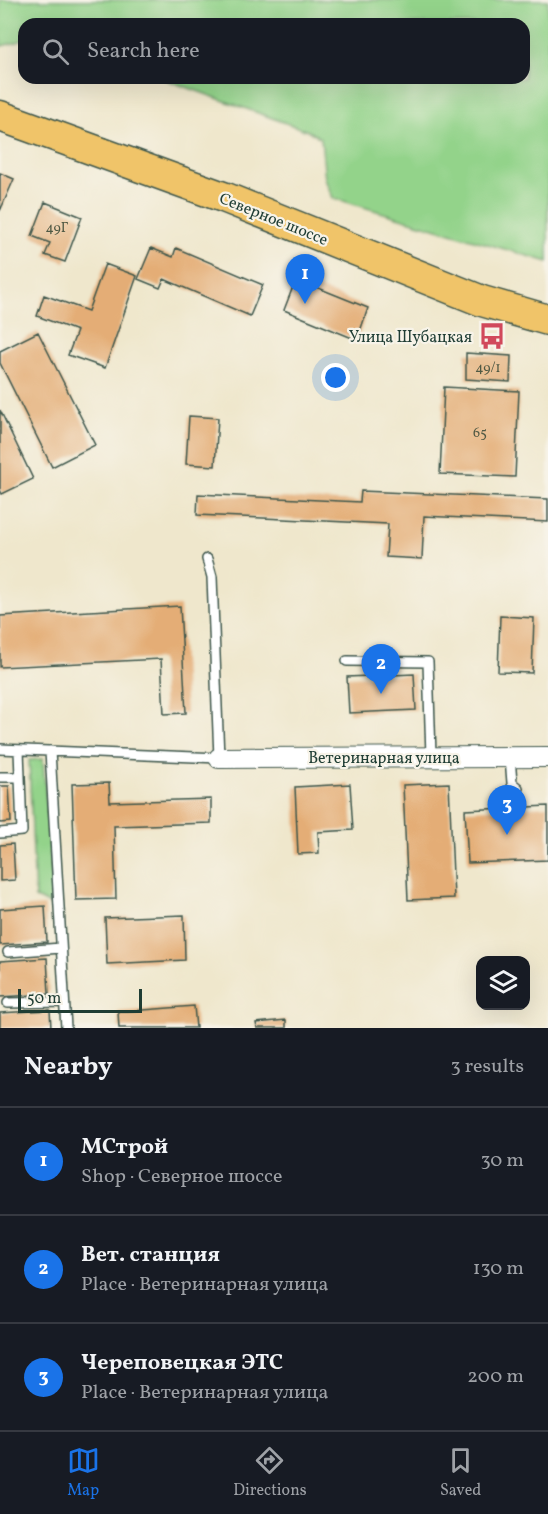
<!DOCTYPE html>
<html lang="en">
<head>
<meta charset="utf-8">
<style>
  body { margin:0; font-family:Vollkorn,serif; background:#242831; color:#f1f3f6 }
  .controls { position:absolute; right:18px; bottom:18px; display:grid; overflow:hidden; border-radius:12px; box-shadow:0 6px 24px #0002 }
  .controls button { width:54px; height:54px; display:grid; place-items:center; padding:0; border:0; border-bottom:2px solid #363941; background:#171b24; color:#f1f3f6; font:30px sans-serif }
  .scale { position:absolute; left:18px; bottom:15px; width:124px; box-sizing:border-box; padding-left:6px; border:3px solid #1f3d34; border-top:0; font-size:16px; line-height:21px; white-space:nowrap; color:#1f3d34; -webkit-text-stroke:4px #f7f3e8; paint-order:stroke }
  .you { position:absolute; left:336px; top:378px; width:21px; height:21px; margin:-15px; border:4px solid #fff; border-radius:50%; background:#1a73e8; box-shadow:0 0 0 9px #1a73e833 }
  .badge { display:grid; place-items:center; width:39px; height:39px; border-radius:50%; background:#1a73e8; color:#fff; font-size:20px; font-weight:700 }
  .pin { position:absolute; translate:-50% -50px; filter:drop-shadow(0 2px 3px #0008) }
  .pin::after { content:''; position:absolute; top:32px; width:21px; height:18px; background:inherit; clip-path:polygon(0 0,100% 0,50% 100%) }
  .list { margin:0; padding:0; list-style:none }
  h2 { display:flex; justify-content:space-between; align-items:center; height:78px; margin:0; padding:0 24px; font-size:26px }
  h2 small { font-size:20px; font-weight:400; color:#9ea1a6 }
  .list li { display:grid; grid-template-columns:39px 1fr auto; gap:18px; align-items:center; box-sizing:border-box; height:108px; padding:0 24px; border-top:2px solid #363941 }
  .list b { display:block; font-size:22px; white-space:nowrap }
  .list p { margin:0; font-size:20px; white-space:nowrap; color:#9ea1a6 }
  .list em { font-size:20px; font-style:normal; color:#9ea1a6 }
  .icon { flex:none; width:33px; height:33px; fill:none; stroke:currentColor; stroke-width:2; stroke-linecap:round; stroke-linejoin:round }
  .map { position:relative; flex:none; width:548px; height:1028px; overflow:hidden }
  .search { position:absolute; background:#171b24; box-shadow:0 6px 24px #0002; left:18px; right:18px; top:18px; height:66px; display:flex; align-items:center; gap:15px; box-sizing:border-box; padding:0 21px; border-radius:18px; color:#9ea1a6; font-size:22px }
  .sheet { height:402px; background:#171b24 }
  nav { display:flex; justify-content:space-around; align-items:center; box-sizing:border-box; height:84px; border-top:2px solid #363941; background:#171b24; font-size:16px; color:#9ea1a6 }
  nav a { display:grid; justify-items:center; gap:3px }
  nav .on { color:#1a73e8 }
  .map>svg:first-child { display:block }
</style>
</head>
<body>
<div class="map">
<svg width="548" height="1028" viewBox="0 0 548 1028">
  <rect width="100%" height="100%" fill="#f7f3e8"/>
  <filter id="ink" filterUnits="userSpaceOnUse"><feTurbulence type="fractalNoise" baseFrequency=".0167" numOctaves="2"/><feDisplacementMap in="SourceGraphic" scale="12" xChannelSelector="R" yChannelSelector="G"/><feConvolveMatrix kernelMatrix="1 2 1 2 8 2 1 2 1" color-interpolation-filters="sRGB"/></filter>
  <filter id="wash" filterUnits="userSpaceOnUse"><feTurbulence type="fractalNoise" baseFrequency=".008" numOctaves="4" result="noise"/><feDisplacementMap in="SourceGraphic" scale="24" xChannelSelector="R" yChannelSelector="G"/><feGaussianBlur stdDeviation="1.35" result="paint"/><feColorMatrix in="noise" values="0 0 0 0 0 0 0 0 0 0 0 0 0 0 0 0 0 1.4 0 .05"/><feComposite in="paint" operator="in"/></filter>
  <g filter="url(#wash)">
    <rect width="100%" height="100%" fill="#efe7cc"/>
    <!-- green -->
    <path fill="#93d38a" stroke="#59885f" stroke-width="1.5" d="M0,0h548v262l-215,-64 -8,-19 -4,-41 -13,-7 -147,-53h363v-54h-500v14l-6,4 -17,4z
      M43,759l11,147 -19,-8 -6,-138z"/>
    <g id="blocks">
      <!-- building -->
      <path fill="#e4ad76" d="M0,173l14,6 -14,32z
        M45,202l37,15 -17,45 -20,-7 5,-12 -18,-7z
        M151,248l22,9 3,-9 87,37 -13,31 -86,-37 -4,9 -22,-9z
        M105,264l32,12 -32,92 -37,-13 9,-24 -40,-15 7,-21 44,16z
        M296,279l72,29 -11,32 -73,-30z
        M38,332l57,113 -43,22 -52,-104v-12z
        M466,353l45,3 -1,26 -44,-3z
        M444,387l75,4 -4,86 -75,-3z
        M0,410l33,69 -31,15 -2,-4z
        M189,416l29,2 -3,48 -29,-2z
        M361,491l187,8v23l-124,-6 -2,43 -36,-2 2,-33 -191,-9 1,-21 162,8z
        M180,606l6,107 -22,1 -3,-55 -161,8v-51z
        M500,616l34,2 -2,55 -34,-1z
        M414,674l2,36 -67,3 -2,-36z
        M109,783l1,19 101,-3v24l-97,3 2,73 -40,1 -4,-116z
        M449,783l5,115 -46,2 -5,-115z
        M350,784l3,46 -35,2 1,21 -21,1 -3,-67z
        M0,786h9l2,36 -11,1z
        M548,806v54l-80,3 -3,-53z
        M13,844l2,36 -15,1v-36z
        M45,906l2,36 -47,3v-36z
        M184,915l1,45 -78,4 -2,-46z
        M47,958l2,36 -49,3v-36z
        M194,1006l2,22h-77l-1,-16z
        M50,1010l1,18h-51v-15z
        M286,1020v8h-29l-1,-5z"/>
    </g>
  </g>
  <g filter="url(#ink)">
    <use href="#blocks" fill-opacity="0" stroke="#3e564b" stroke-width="1.5"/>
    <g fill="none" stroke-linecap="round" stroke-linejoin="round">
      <defs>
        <path id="lane" d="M347,661l81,1 3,94
          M0,749l219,9 -7,-181 -5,-18
          M50,751l16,277
          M510,757l2,26 6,5
          M0,777h20
          M0,833l22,-2 -3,-81
          M8,952l53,-4
          M8,1003l56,-1"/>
        <path id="street" d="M219,758l329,-1"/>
        <path id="primary" d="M0,116l226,82 256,103 66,19"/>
      </defs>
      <!-- lane casing -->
      <use href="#lane" stroke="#3e564b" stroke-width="12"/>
      <!-- street casing -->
      <use href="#street" stroke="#3e564b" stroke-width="22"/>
      <!-- primary casing -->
      <use href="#primary" stroke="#3e564b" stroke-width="33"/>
      <!-- lane -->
      <use href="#lane" stroke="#fff" stroke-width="9"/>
      <!-- street -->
      <use href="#street" stroke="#fff" stroke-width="20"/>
      <!-- primary -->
      <use href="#primary" stroke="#f0c469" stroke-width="30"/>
    </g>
  </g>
  <!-- icons -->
  <defs>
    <symbol id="bus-bare" viewBox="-9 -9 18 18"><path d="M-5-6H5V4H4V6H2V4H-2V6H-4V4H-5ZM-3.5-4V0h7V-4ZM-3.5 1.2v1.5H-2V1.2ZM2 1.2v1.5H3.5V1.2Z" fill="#d1495b" stroke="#f7f3e8" stroke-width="2.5" paint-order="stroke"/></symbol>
  </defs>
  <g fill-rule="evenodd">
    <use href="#bus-bare" x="473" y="317" width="38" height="38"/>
  </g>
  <g text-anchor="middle" stroke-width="4.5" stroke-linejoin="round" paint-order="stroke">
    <!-- number labels -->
    <g font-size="14" fill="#505944">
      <text x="57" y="232">49Г</text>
      <text x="488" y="372">49/1</text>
      <text x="480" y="437">65</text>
    </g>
    <!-- street labels -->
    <g font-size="16" fill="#1f3d34" stroke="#f7f3e8">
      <text transform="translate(274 218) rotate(22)" y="6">Северное шоссе</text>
      <text x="384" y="763">Ветеринарная улица</text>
    </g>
    <!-- poi labels -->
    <g font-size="16" fill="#1f3d34" stroke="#f7f3e8" text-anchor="end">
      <text x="472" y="342">Улица Шубацкая</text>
    </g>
  </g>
</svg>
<div class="controls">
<button><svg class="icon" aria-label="layers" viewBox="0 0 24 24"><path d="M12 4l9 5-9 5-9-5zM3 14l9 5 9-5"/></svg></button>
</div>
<div class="scale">50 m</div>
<div class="you"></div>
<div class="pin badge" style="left:305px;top:304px">1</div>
<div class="pin badge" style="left:381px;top:694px">2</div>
<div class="pin badge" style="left:507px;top:835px">3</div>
<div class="search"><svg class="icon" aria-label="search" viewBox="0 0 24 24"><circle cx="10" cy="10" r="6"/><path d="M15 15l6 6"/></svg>Search here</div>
</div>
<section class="sheet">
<h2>Nearby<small>3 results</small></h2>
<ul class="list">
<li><span class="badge">1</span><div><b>МСтрой</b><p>Shop · Северное шоссе</p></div><em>30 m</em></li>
<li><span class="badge">2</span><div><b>Вет. станция</b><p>Place · Ветеринарная улица</p></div><em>130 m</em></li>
<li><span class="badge">3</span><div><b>Череповецкая ЭТС</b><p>Place · Ветеринарная улица</p></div><em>200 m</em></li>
</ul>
</section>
<nav>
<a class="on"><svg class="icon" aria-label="map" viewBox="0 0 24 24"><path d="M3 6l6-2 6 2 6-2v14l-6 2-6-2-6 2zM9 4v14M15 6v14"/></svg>Map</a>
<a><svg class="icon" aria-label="directions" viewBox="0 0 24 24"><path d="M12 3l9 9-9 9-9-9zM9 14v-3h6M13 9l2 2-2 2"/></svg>Directions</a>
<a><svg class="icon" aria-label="saved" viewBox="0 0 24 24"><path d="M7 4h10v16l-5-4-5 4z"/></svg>Saved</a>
</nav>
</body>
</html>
